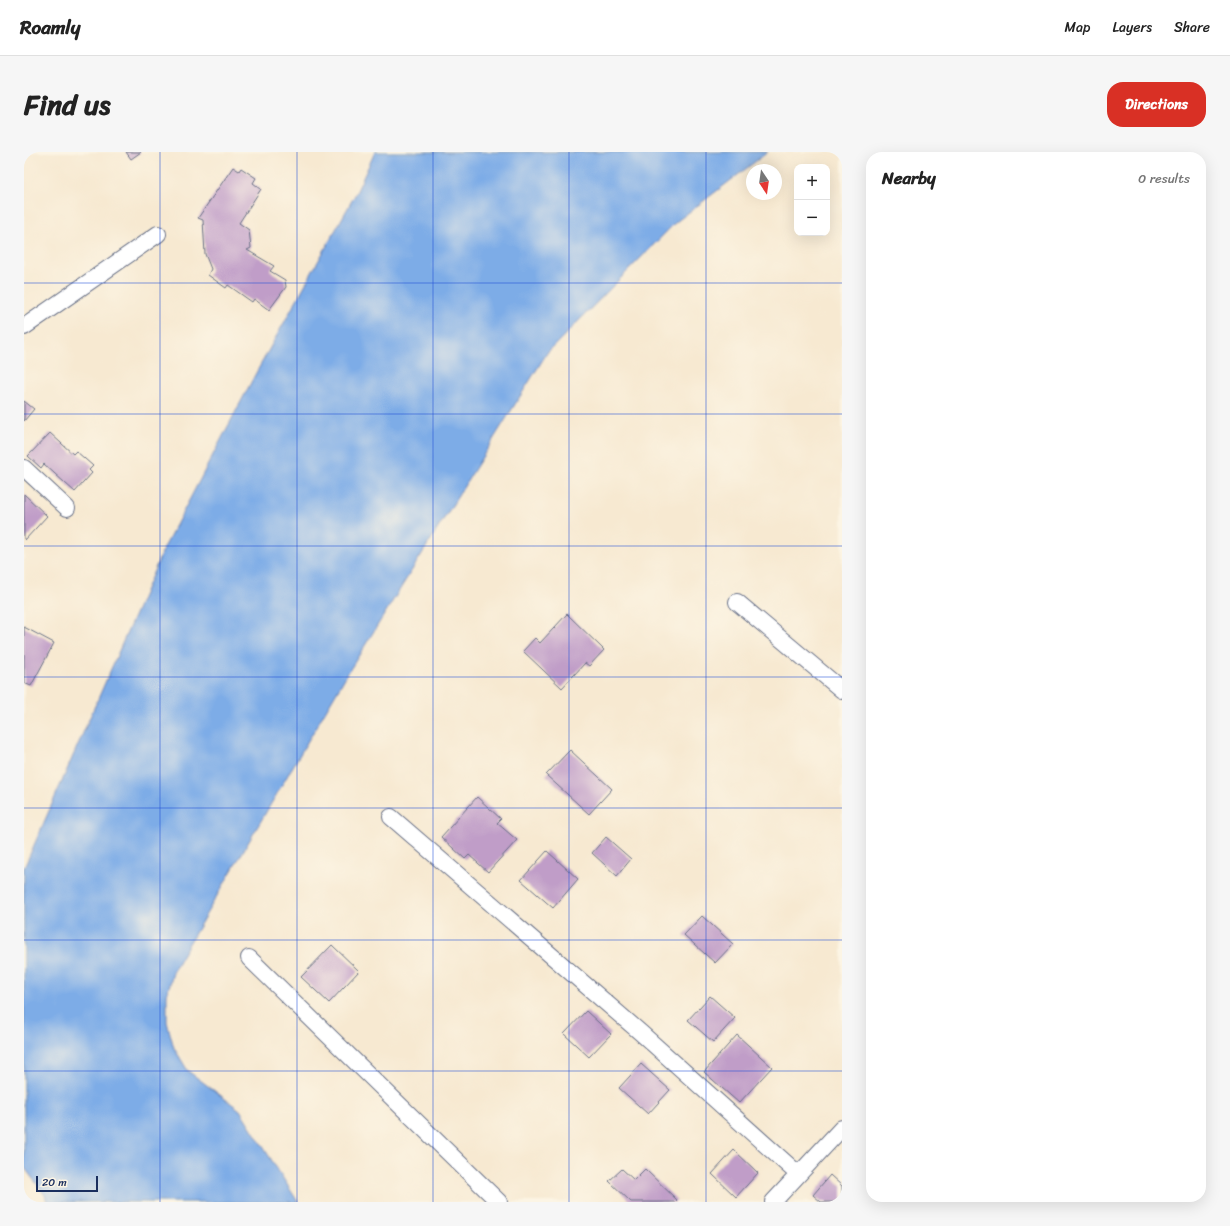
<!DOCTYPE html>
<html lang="en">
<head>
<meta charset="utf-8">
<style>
  body { margin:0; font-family:Sriracha,sans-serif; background:#f6f6f6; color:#222 }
  .controls { position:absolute; right:12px; top:12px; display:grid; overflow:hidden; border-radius:8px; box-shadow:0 4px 16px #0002 }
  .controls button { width:36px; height:36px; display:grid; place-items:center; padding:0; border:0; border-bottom:1px solid #e0e0e0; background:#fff; color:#222; font:20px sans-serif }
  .compass { position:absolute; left:722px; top:12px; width:36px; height:36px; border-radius:50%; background:#fff; box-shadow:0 4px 16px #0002; rotate:167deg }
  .scale { position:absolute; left:12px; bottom:10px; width:62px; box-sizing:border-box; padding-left:4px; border:2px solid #1b2f5e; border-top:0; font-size:11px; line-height:14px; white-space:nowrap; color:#1b2f5e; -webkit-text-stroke:3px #fcf5e5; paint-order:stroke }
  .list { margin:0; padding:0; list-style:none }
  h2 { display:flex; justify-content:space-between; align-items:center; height:52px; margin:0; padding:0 16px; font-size:17px }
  h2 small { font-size:13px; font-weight:400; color:#767676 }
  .map { position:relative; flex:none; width:818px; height:1050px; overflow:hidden; border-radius:16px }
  header { display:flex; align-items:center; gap:24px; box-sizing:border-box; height:56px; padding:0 20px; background:#fff; border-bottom:1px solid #e0e0e0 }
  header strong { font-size:19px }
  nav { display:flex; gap:22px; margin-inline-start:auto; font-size:14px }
  .intro { display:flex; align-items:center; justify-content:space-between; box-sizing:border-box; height:96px; padding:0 24px }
  h1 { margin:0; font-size:28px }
  .button { padding:10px 18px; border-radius:16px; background:#d93025; color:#fff; font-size:14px; font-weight:700 }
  main { display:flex; gap:24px; padding:0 24px }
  aside { flex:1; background:#fff; border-radius:16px; box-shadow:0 4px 16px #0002 }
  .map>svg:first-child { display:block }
</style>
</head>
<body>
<header>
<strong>Roamly</strong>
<nav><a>Map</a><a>Layers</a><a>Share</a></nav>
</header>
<div class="intro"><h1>Find us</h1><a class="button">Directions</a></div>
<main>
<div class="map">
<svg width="818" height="1050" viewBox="0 0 818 1050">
  <rect width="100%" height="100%" fill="#fcf5e5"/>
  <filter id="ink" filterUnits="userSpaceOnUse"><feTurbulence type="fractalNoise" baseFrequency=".025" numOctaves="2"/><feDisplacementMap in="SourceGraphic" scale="8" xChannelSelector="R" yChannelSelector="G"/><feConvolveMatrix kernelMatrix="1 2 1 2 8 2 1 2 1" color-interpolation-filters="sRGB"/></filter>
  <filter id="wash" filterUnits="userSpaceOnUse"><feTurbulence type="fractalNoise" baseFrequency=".012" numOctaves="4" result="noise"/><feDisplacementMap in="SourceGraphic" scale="16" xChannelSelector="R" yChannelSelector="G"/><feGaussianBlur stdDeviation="0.9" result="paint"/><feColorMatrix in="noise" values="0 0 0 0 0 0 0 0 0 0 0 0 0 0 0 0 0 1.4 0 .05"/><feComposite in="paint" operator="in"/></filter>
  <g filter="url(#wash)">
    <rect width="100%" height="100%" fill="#f7e9d1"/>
    <!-- water -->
    <path fill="#7dace7" stroke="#4c6ea2" d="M351,0h393l-92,70 -129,131 -201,323 -172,293 -7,26v27l7,26 14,23 52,39 58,92h-251l-2,-7 -21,-28v-299l140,-320 92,-175 99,-178z"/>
    <g id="blocks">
      <!-- building -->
      <path fill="#c09dc8" d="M102,0h15l-10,7z
        M209,15l6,4 2,-3 15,10 -3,5 8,6 -22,34 10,7 2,18 -4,2 27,16 -4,5 15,9 1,7 -17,23 -15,-11 -2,3 -24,-17 -2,3 -18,-13 3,-6 -6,-15 -2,-34 -5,-2z
        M0,249l10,8 -10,12z
        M26,281l23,21 3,-3 17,15 -4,4 3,3 -17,19 -31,-28 -3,4 -13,-12z
        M0,342l23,22 -22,24 -1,-1z
        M543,462l37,36 -15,16 -4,-3 -23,25 -39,-37 12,-13 5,5z
        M0,475l30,16 -23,43 -7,-3z
        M546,598l42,39 -23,25 -43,-39z
        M453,645l24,22 -4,4 20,17 -29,32 -19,-17 -4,4 -24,-22z
        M582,685l25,22 -14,17 -25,-23z
        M523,699l31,28 -25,29 -32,-28z
        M678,764l31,28 -18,19 -31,-28z
        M308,793l27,26 -30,32 -28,-26z
        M686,844l25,22 -22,24 -25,-22z
        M562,859l25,23 -22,23 -25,-23z
        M713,883l35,32 -33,36 -35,-31z
        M617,912l29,26 -22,24 -29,-26z
        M710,998l24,23 -22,24 -24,-23z
        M598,1017l12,11 11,-11 32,31 -2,2h-44l-22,-21z
        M806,1023l12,11v16h-21l-8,-7z"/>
    </g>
  </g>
  <g filter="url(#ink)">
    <use href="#blocks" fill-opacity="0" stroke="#687086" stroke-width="1"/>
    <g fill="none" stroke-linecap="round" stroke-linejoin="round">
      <defs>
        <path id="street" d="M0,175l134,-93
          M0,316l43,40
          M713,450l105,88
          M367,665l250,216 157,141
          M225,806l250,244
          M749,1050l69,-74"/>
      </defs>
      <!-- street casing -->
      <use href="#street" stroke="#687086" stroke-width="18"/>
      <!-- street -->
      <use href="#street" stroke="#fff" stroke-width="16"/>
    </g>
  </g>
  <!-- grid -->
  <path fill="none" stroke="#1d4ed8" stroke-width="1" stroke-opacity="0.55" d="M136,0v1050M273,0v1050M409,0v1050M545,0v1050M682,0v1050M0,131h818M0,262h818M0,394h818M0,525h818M0,656h818M0,788h818M0,919h818"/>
</svg>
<div class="controls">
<button>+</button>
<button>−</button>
</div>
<svg class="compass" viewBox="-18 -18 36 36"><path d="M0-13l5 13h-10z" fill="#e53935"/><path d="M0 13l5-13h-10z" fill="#767676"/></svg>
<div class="scale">20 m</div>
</div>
<aside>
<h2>Nearby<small>0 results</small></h2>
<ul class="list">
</ul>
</aside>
</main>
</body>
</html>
